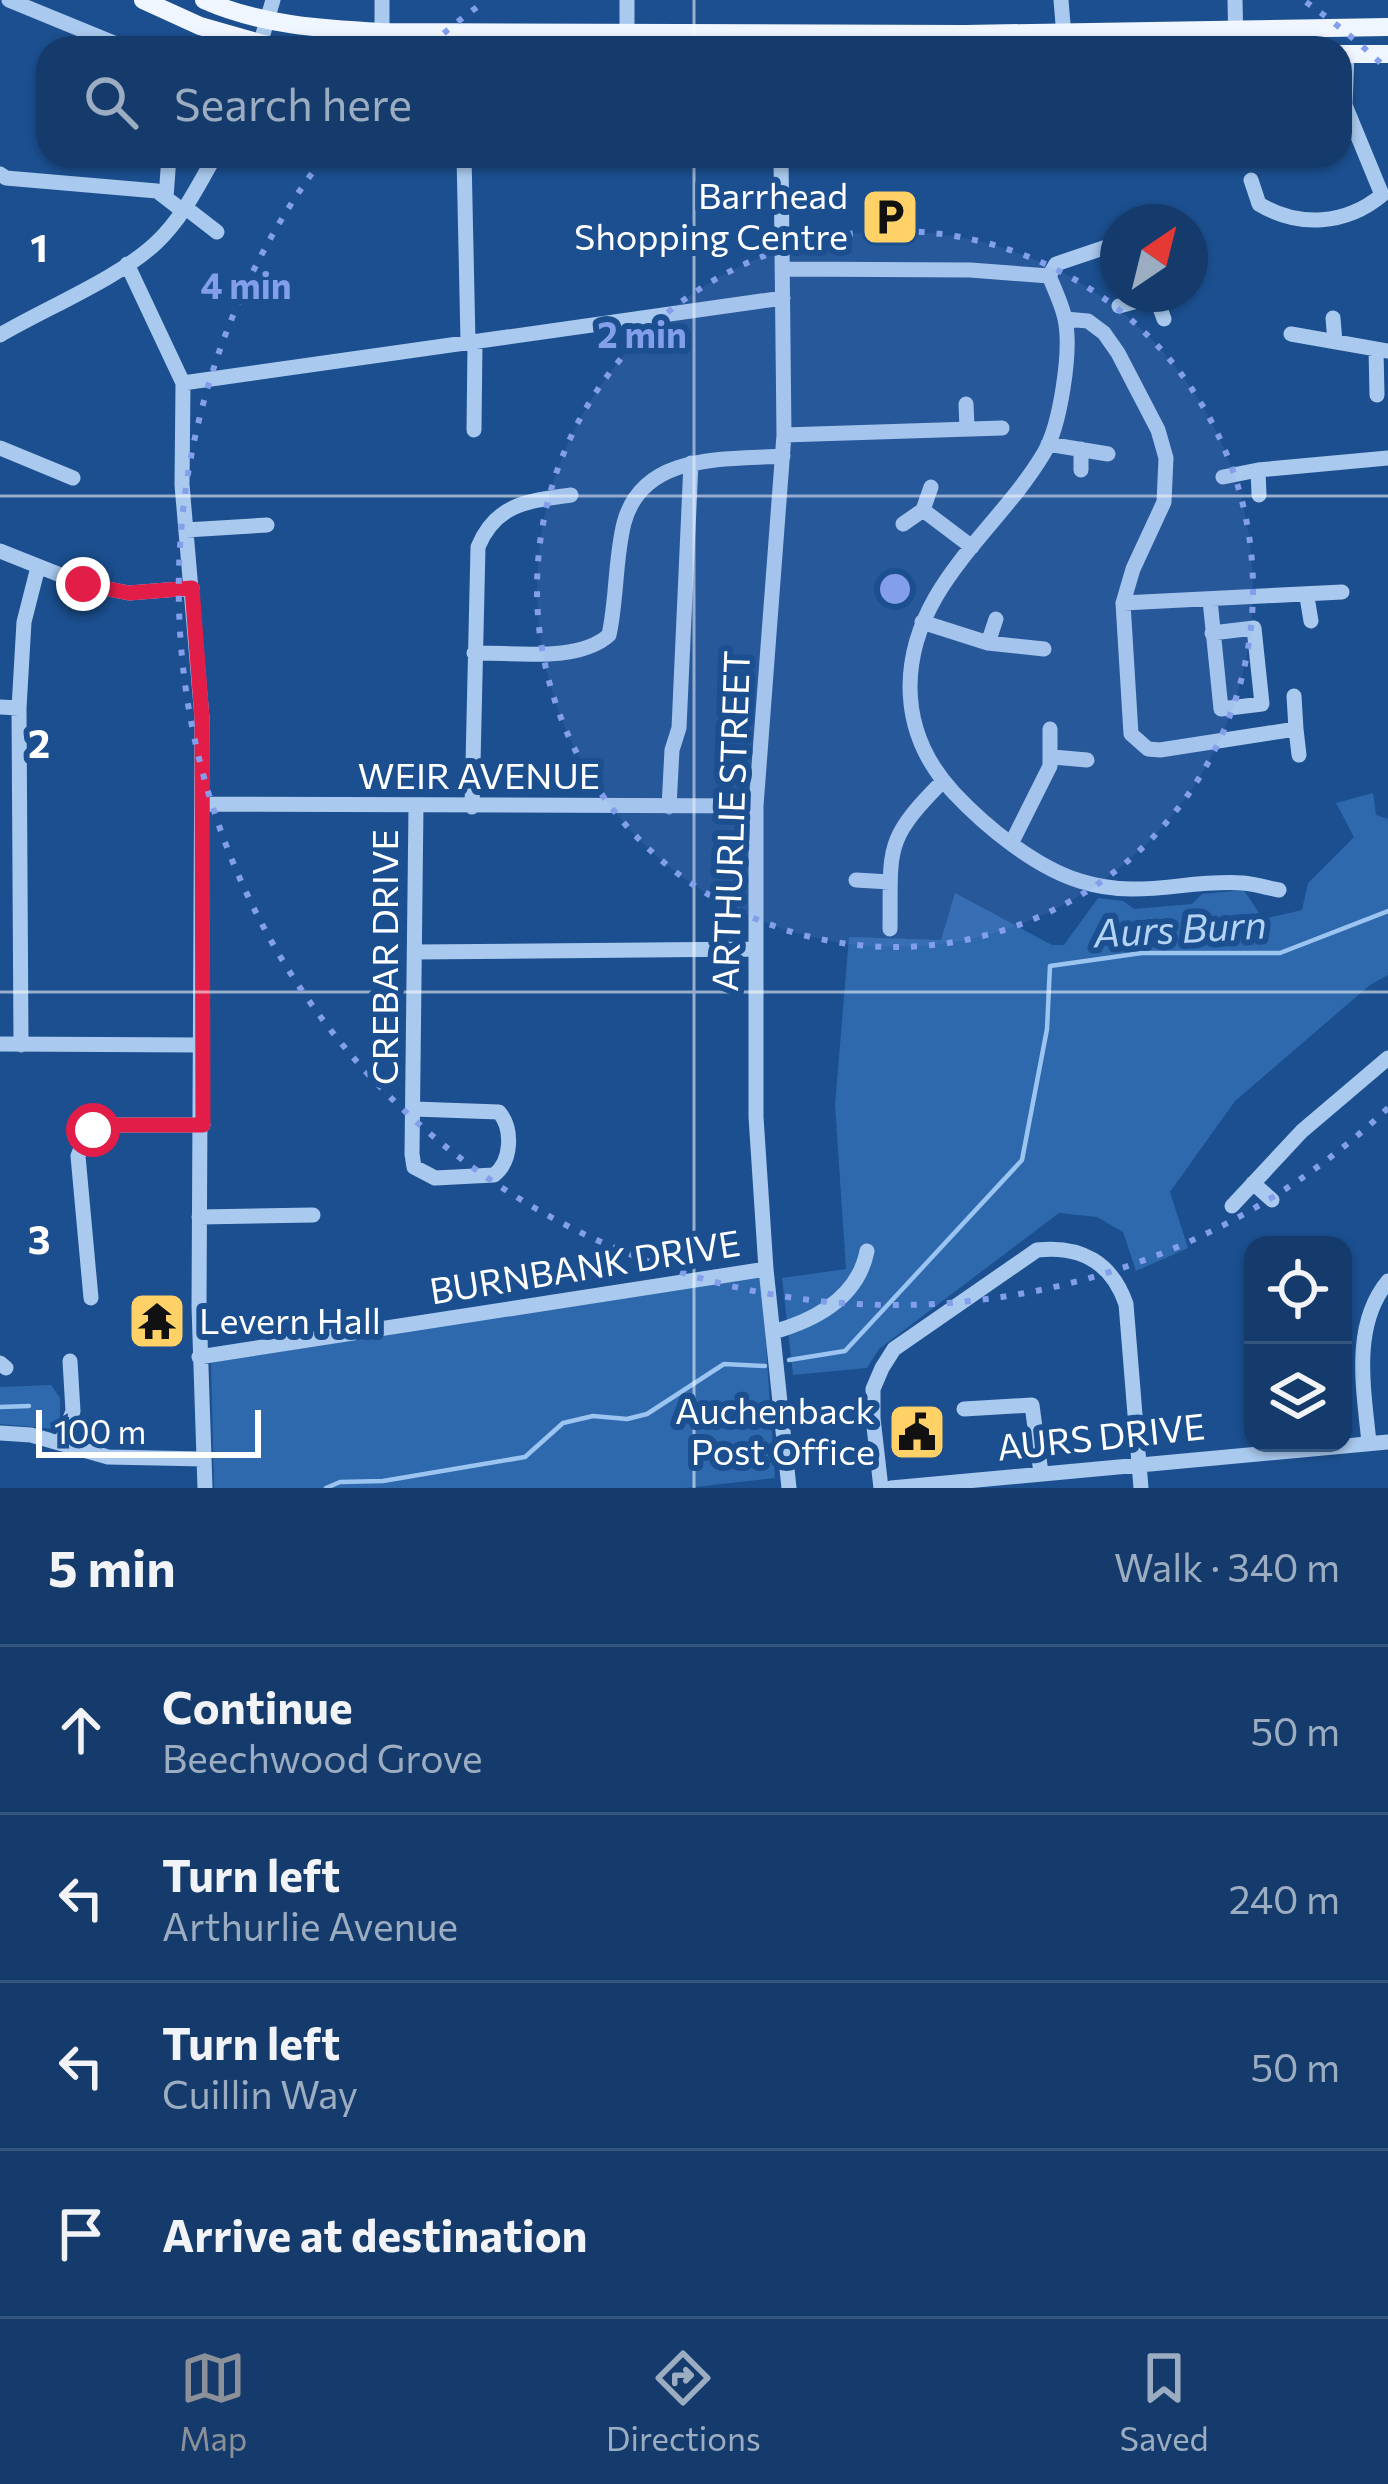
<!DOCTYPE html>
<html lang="en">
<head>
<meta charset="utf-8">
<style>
  body { margin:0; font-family:Commissioner,sans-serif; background:#214673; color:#f1f3f6 }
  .controls { position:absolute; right:36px; bottom:36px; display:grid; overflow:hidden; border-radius:24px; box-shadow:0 3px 9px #0004 }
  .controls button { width:108px; height:108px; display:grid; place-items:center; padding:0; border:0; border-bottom:3px solid #33557e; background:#143b6b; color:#f1f3f6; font:60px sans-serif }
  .compass { position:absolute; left:1100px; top:204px; width:108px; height:108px; border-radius:50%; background:#143b6b; box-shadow:0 3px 9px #0004; rotate:35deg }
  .scale { position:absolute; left:36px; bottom:30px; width:225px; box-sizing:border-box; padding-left:12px; border:6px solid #fff; border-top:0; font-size:33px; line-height:42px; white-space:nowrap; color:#fff; -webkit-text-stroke:9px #1b4f8f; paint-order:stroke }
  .stop { position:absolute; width:36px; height:36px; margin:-27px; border:9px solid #e11d48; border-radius:50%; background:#fff }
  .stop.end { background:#e11d48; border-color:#fff; box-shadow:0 3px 12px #0008 }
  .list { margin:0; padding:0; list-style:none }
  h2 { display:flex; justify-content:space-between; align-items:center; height:156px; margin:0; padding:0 48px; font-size:51px }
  h2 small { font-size:39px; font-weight:400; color:#9dadc1 }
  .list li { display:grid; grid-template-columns:78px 1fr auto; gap:36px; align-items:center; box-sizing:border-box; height:168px; padding:0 48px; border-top:3px solid #33557e }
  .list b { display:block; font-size:45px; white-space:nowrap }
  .list p { margin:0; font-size:39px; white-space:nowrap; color:#9dadc1 }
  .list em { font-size:39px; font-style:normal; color:#9dadc1 }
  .icon { flex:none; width:66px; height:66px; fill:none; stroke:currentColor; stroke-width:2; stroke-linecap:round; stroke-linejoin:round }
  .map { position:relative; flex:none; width:1388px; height:1488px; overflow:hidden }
  .search { position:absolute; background:#143b6b; box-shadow:0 3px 9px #0004; left:36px; right:36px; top:36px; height:132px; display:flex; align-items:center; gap:30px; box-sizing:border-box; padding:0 42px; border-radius:36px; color:#9dadc1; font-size:45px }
  .sheet { height:828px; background:#143b6b }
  nav { display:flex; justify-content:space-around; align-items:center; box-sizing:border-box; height:168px; border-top:3px solid #33557e; background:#143b6b; font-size:33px; color:#9dadc1 }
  nav a { display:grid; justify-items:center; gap:6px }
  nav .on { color:#8c9099 }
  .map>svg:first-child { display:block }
</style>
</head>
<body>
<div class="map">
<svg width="1388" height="1488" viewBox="0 0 1388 1488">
  <rect width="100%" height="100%" fill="#1b4f8f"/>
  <!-- green -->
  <path fill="#2e69ad" d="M1373,793l3,22 12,4v156l-18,10 -135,116 -65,91 18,56 -52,23 -13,-39 -26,-15 -38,-4 -180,136 -12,19 -74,7 -11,-97 64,-9 -11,-164 14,-168 92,3 14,-47 97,52h12l34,-47 25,3 11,8 58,-5 10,-10 42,-4 19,29 39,-9 6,-27 46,-46 -18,-34z
    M761,1272l14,206 -89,10h-472l-3,-125z
    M51,1385l9,13v27l-5,4 -55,-5v-37z"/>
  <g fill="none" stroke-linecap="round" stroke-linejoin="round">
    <!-- stream -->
    <path stroke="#9cc4f0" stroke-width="4.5" d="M789,1360l56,-9 177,-191 25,-131 3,-63 92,-13h138l108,-42
      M0,1407l29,-1
      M326,1488l14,-6 43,-1 142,-24 38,-34 30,-7 34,3 20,-5 77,-50 41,2"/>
    <!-- minor -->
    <path stroke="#a9c9ee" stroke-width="15" d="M9,0l117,48
      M627,0v48
      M1061,0l4,48
      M1235,0l1,48
      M382,32v-32
      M259,48l14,-48
      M464,156l4,186
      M781,156l3,279 -28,371v311l10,152 23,219
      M0,174l6,4 151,13 26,20
      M1251,180l8,24c39,24 87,21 123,-9l-37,-90 2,-51
      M166,198l3,-42
      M186,208l31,24
      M127,264l56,119 -1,102 20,233 -3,589 6,181
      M782,269l188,1 79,6
      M1049,276c6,14 13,29 16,43 7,32 -5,107 -21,134 -47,79 -133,133 -134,233 0,42 15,76 44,107 32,34 81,74 126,88 60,19 105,-2 163,2 12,1 25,5 36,7
      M1049,276l7,-12 62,-21
      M1155,294l9,25
      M1119,306l37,-10
      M1333,318l2,24
      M1065,319l23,2 16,12 14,20 40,77 8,28 -2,44 -31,67 -10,34 8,131 17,15 12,1 136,-21 3,26
      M1291,334l97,17
      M0,335c46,-27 119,-57 156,-92 26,-24 42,-57 59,-87
      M1376,349l1,46
      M183,383l600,-85
      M966,404l1,24
      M474,430l1,-87
      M784,435l218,-7
      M1048,444l60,10
      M0,448l73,30
      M1081,449v21
      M1258,470l1,25
      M1223,477l35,-7 130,-12
      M923,510l49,37
      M903,524l20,-14 8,-23
      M186,530l81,-5
      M0,551l83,33 46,9 63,-5
      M1307,597l4,24
      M1210,600l11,109 41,-5 -8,-76 -42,5
      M1123,603l219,-11
      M922,622l66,21 56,6
      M988,643l8,-24
      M474,653c40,-1 104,10 135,-18 8,-37 6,-76 15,-112 19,-71 102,-63 159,-67
      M1294,696l2,33
      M0,707l19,1
      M1053,757l34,3
      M202,804l554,2
      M472,807l6,-260c18,-44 51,-46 93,-52
      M669,807l3,-57 7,-22 12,-265
      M1012,842l38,-76v-37
      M856,880l34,2
      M890,929c1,-81 -7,-88 53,-148
      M415,952l340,-3
      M0,1044l202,1
      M21,1045l-2,-337 5,-86 14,-55
      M414,1109l85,3c14,17 13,49 -5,63l-59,3 -21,-11 -2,-13 4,-349
      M1253,1183l19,17
      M1232,1206l70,-75 86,-73
      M199,1217l114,-2
      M91,1298l-13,-142c6,-16 11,-25 27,-31h98
      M773,1332c43,-12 85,-35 94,-81
      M199,1357l567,-88
      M0,1363l6,5
      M964,1409l68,-4 9,68
      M0,1433l31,2 77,22 96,2
      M61,1443l12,-32 -3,-50
      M1369,1443c-5,-53 -18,-117 19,-162
      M881,1488l-8,-70v-29l9,-21 12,-19 143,-99c44,-5 75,13 89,54l15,184
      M891,1488l497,-46"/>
    <!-- major -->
    <path stroke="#f0f6ff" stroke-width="18" d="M143,0l57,26 78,22
      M204,0c56,25 118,29 178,32l583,2 423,-7
      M1340,54h48"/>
  </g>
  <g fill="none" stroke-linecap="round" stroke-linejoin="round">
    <!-- route -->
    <path stroke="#e11d48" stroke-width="15" d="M83,584l46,9 63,-5 10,130 1,407h-98l-12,5"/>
  </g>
  <!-- grid -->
  <path fill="none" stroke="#fff" stroke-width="3" stroke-opacity="0.55" d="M694,0v48M694,156v1332M0,496h1388M0,992h1388"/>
  <!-- distance rings -->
  <circle cx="895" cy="589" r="358" fill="#839eea" fill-opacity=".12"/>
  <g fill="none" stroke="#839eea" stroke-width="6" stroke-dasharray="6 12">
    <circle cx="895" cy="589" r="358"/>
    <path d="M1388 1108A716 716 0 0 1 323 158M430 45A716 716 0 0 1 484 2M1306 2A716 716 0 0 1 1388 70"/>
  </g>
  <!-- icons -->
  <defs>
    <symbol id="parking-square" viewBox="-11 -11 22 22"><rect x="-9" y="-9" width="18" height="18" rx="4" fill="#ffd166" stroke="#1b4f8f"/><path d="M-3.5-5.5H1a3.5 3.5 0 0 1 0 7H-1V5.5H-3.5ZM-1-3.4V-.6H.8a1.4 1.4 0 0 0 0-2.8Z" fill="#111"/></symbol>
    <symbol id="temple-square" viewBox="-11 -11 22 22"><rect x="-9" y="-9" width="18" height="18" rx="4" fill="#ffd166" stroke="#1b4f8f"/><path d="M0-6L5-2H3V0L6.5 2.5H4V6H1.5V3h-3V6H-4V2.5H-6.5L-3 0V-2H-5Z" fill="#111"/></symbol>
    <symbol id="civic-square" viewBox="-11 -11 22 22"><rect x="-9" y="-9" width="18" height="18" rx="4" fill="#ffd166" stroke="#1b4f8f"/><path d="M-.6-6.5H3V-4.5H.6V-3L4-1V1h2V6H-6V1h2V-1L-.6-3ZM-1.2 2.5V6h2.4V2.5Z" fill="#111"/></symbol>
  </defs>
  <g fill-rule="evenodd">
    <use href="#parking-square" x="857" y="184" width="66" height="66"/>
    <use href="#temple-square" x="124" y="1288" width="66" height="66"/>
    <use href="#civic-square" x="884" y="1399" width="66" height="66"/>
  </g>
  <g text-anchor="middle" stroke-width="12" stroke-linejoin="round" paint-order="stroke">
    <!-- poi labels -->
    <g font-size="36" fill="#fff" stroke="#1b4f8f" text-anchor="end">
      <text x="848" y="209">Barrhead<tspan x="848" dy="41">Shopping Centre</tspan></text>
      <text x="199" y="1334" text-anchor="start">Levern Hall</text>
      <text x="875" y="1424">Auchenback<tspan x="875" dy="41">Post Office</tspan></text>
    </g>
    <!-- street labels -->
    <g font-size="36" fill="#fff" stroke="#1b4f8f">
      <text x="479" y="789">WEIR AVENUE</text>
      <text transform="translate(731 821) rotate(-88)" y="13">ARTHURLIE STREET</text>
      <text transform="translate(385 957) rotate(-90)" y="13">CREBAR DRIVE</text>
      <text transform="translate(585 1267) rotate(-9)" y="13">BURNBANK DRIVE</text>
      <text transform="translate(1101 1437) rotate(-6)" y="13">AURS DRIVE</text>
    </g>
    <!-- water labels -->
    <g font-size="39" font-style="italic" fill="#b5d3f5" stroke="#1b4f8f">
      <text transform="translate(1180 929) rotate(-3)" y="14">Aurs Burn</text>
    </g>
  </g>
  <g font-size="39" text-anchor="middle" font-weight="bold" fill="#fff" stroke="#1b4f8f" stroke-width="12" stroke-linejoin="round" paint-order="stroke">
    <text x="39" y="262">1</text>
    <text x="39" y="758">2</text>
    <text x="39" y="1254">3</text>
  </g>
  <circle cx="895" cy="589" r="18" fill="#839eea" stroke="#1b4f8f" stroke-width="6"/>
  <g font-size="36" text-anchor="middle" font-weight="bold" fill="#839eea" stroke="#1b4f8f" stroke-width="12" stroke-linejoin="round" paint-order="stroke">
    <text x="246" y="299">4 min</text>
    <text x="642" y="348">2 min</text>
  </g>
</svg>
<div class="controls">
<button><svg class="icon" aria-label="locate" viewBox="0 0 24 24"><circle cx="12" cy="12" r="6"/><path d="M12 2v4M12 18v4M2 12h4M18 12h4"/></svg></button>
<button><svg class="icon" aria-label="layers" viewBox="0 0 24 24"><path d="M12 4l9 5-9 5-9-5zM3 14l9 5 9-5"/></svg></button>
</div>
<svg class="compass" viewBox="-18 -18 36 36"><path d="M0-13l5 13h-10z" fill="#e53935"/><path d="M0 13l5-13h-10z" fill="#9dadc1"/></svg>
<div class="scale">100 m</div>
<div class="stop" style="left:93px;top:1130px"></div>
<div class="stop end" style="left:83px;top:584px"></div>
<div class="search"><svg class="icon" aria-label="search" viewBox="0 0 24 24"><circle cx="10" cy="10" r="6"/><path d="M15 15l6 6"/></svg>Search here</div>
</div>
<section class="sheet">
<h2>5 min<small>Walk · 340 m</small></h2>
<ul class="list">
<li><svg class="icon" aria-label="ahead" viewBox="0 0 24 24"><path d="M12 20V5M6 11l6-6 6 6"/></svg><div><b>Continue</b><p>Beechwood Grove</p></div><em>50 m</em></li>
<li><svg class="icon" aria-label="left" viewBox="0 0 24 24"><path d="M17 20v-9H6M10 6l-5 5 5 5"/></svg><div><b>Turn left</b><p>Arthurlie Avenue</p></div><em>240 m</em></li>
<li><svg class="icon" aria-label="left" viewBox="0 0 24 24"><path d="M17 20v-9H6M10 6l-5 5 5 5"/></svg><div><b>Turn left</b><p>Cuillin Way</p></div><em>50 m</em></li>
<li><svg class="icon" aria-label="arrive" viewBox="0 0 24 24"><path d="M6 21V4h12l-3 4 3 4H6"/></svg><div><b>Arrive at destination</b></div></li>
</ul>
</section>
<nav>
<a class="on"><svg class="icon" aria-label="map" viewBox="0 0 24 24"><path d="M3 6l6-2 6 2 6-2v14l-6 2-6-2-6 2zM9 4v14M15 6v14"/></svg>Map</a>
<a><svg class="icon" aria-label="directions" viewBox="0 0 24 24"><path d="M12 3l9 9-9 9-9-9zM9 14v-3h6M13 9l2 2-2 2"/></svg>Directions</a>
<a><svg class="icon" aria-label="saved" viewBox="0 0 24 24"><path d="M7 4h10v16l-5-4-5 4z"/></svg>Saved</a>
</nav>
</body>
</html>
